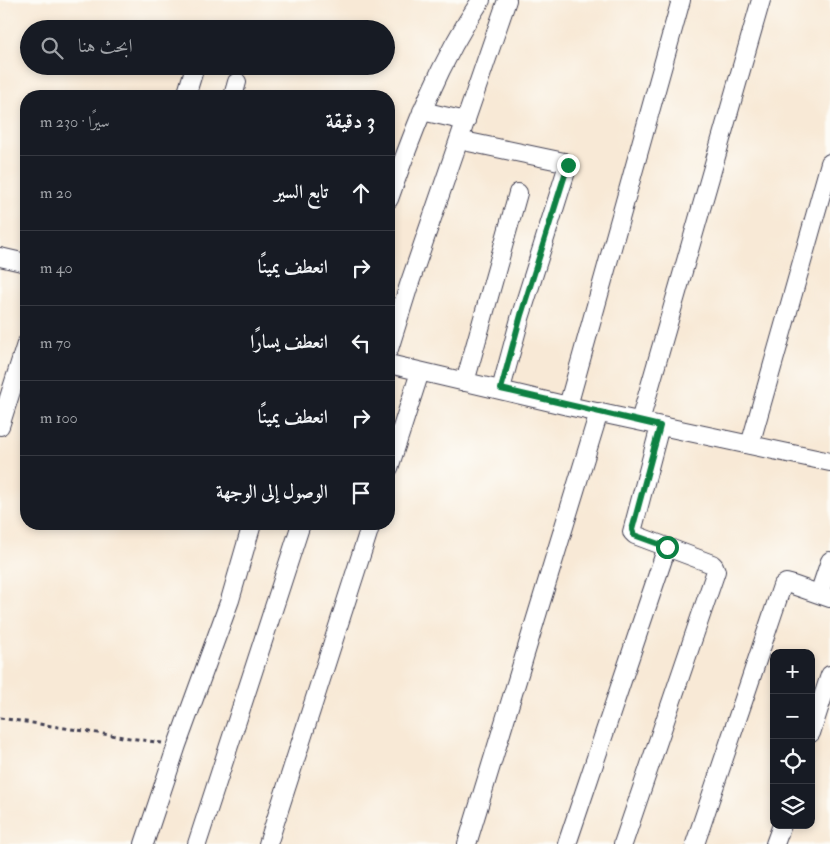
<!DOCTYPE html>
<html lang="ar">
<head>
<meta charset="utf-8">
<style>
  body { margin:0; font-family:"IM FELL Double Pica",Amiri,serif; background:#242831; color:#f1f3f6; direction:rtl }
  .controls { position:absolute; right:15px; bottom:15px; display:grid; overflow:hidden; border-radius:10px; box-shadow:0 2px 8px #0003 }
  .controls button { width:45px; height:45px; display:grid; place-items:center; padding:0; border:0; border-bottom:1px solid #363941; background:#171b24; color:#f1f3f6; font:25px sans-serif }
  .stop { position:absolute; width:15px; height:15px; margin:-11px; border:4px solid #0b8043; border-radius:50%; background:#fff }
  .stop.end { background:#0b8043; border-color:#fff; box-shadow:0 1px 5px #0008 }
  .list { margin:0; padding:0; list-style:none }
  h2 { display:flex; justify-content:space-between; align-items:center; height:65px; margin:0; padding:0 20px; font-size:21px }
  h2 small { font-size:16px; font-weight:400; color:#9ea1a6 }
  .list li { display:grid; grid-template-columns:32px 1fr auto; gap:15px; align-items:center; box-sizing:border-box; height:75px; padding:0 20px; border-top:1px solid #363941 }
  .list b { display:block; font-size:19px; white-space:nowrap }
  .list em { font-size:16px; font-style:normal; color:#9ea1a6 }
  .icon { flex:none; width:28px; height:28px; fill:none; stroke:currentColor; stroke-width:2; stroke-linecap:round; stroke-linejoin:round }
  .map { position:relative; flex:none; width:830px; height:844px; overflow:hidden; direction:ltr }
  .search { position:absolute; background:#171b24; box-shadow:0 2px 8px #0003; left:20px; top:20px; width:375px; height:55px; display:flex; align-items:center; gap:12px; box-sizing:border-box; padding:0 18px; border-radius:28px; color:#9ea1a6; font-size:19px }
  .panel { position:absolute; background:#171b24; box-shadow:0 2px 8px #0003; left:20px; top:90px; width:375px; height:440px; border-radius:20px; direction:rtl }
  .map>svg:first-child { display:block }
</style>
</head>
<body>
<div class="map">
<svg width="830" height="844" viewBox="0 0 830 844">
  <rect width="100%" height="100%" fill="#fdfcf7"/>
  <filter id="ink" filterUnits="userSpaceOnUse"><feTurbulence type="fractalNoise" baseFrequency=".02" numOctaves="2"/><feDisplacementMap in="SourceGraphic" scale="10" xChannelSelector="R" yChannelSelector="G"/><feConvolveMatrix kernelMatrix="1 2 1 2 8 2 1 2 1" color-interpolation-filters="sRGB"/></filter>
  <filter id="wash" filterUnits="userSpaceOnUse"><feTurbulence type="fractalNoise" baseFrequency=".0096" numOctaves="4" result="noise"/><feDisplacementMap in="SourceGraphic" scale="20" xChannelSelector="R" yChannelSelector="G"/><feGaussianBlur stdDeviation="1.12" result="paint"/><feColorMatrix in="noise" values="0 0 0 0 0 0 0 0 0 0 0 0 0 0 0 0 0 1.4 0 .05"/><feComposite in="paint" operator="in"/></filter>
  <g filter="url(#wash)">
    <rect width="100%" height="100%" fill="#f8e9d6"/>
  </g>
  <g filter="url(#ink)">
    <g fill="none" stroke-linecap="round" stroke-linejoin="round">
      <defs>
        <path id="street" d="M186,96l7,-23
          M233,96l4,-14
          M422,111l44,10
          M459,140l105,22 4,3 -47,150 -20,74
          M389,199c25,-70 50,-137 92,-199
          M0,257l26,6
          M389,349l20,-64 98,-285
          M389,364l179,42 262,56
          M465,382l53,-189
          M568,406l113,-406
          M640,421l121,-421
          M0,426l26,-82
          M750,445l80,-282
          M389,468l31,-96
          M819,594l11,-33
          M811,733l19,-58
          M144,844l33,-99 53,-145 22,-76
          M197,844l104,-320
          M268,844l103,-320
          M467,844l132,-432
          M567,844l100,-297
          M623,844l93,-273 -2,-5 -2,-2 -77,-29 -3,-3 28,-106
          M695,844l87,-258 4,-3 4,1 40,14
          M775,844l7,-19"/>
      </defs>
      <!-- street casing -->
      <use href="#street" stroke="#424052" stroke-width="20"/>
      <!-- path -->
      <path stroke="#424052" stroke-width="3" stroke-dasharray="4 4" stroke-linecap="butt" d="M0,718l162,25"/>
      <!-- street -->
      <use href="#street" stroke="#fff" stroke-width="18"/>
    </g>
  </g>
  <g fill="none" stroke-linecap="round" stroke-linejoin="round" filter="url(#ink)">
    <!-- route -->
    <path stroke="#0b8043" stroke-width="6" d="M568,165l-47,150 -20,74 159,37 -28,104 2,5 33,12"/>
  </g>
</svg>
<div class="controls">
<button>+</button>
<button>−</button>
<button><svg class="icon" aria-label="locate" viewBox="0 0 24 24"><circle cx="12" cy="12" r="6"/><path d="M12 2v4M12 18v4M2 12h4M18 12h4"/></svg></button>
<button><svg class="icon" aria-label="layers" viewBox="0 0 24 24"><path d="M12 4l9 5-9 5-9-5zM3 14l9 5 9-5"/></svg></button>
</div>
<div class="stop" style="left:667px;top:547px"></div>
<div class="stop end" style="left:568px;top:165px"></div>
<div class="search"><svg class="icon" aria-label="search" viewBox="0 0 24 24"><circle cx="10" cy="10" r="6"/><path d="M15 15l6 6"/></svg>ابحث هنا</div>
<section class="panel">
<h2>3 دقيقة<small>سيرًا · 230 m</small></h2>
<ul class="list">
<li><svg class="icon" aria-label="ahead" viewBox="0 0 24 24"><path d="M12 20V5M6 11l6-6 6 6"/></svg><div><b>تابع السير</b></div><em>20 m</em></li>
<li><svg class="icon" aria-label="right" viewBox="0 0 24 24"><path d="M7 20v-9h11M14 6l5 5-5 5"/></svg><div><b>انعطف يمينًا</b></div><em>40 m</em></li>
<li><svg class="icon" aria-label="left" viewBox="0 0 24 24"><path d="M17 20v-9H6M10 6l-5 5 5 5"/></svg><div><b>انعطف يسارًا</b></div><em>70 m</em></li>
<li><svg class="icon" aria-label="right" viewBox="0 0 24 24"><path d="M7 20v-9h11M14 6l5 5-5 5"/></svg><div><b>انعطف يمينًا</b></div><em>100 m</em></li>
<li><svg class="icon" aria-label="arrive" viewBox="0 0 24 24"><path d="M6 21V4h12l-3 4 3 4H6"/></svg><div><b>الوصول إلى الوجهة</b></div></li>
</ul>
</section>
</div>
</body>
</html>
